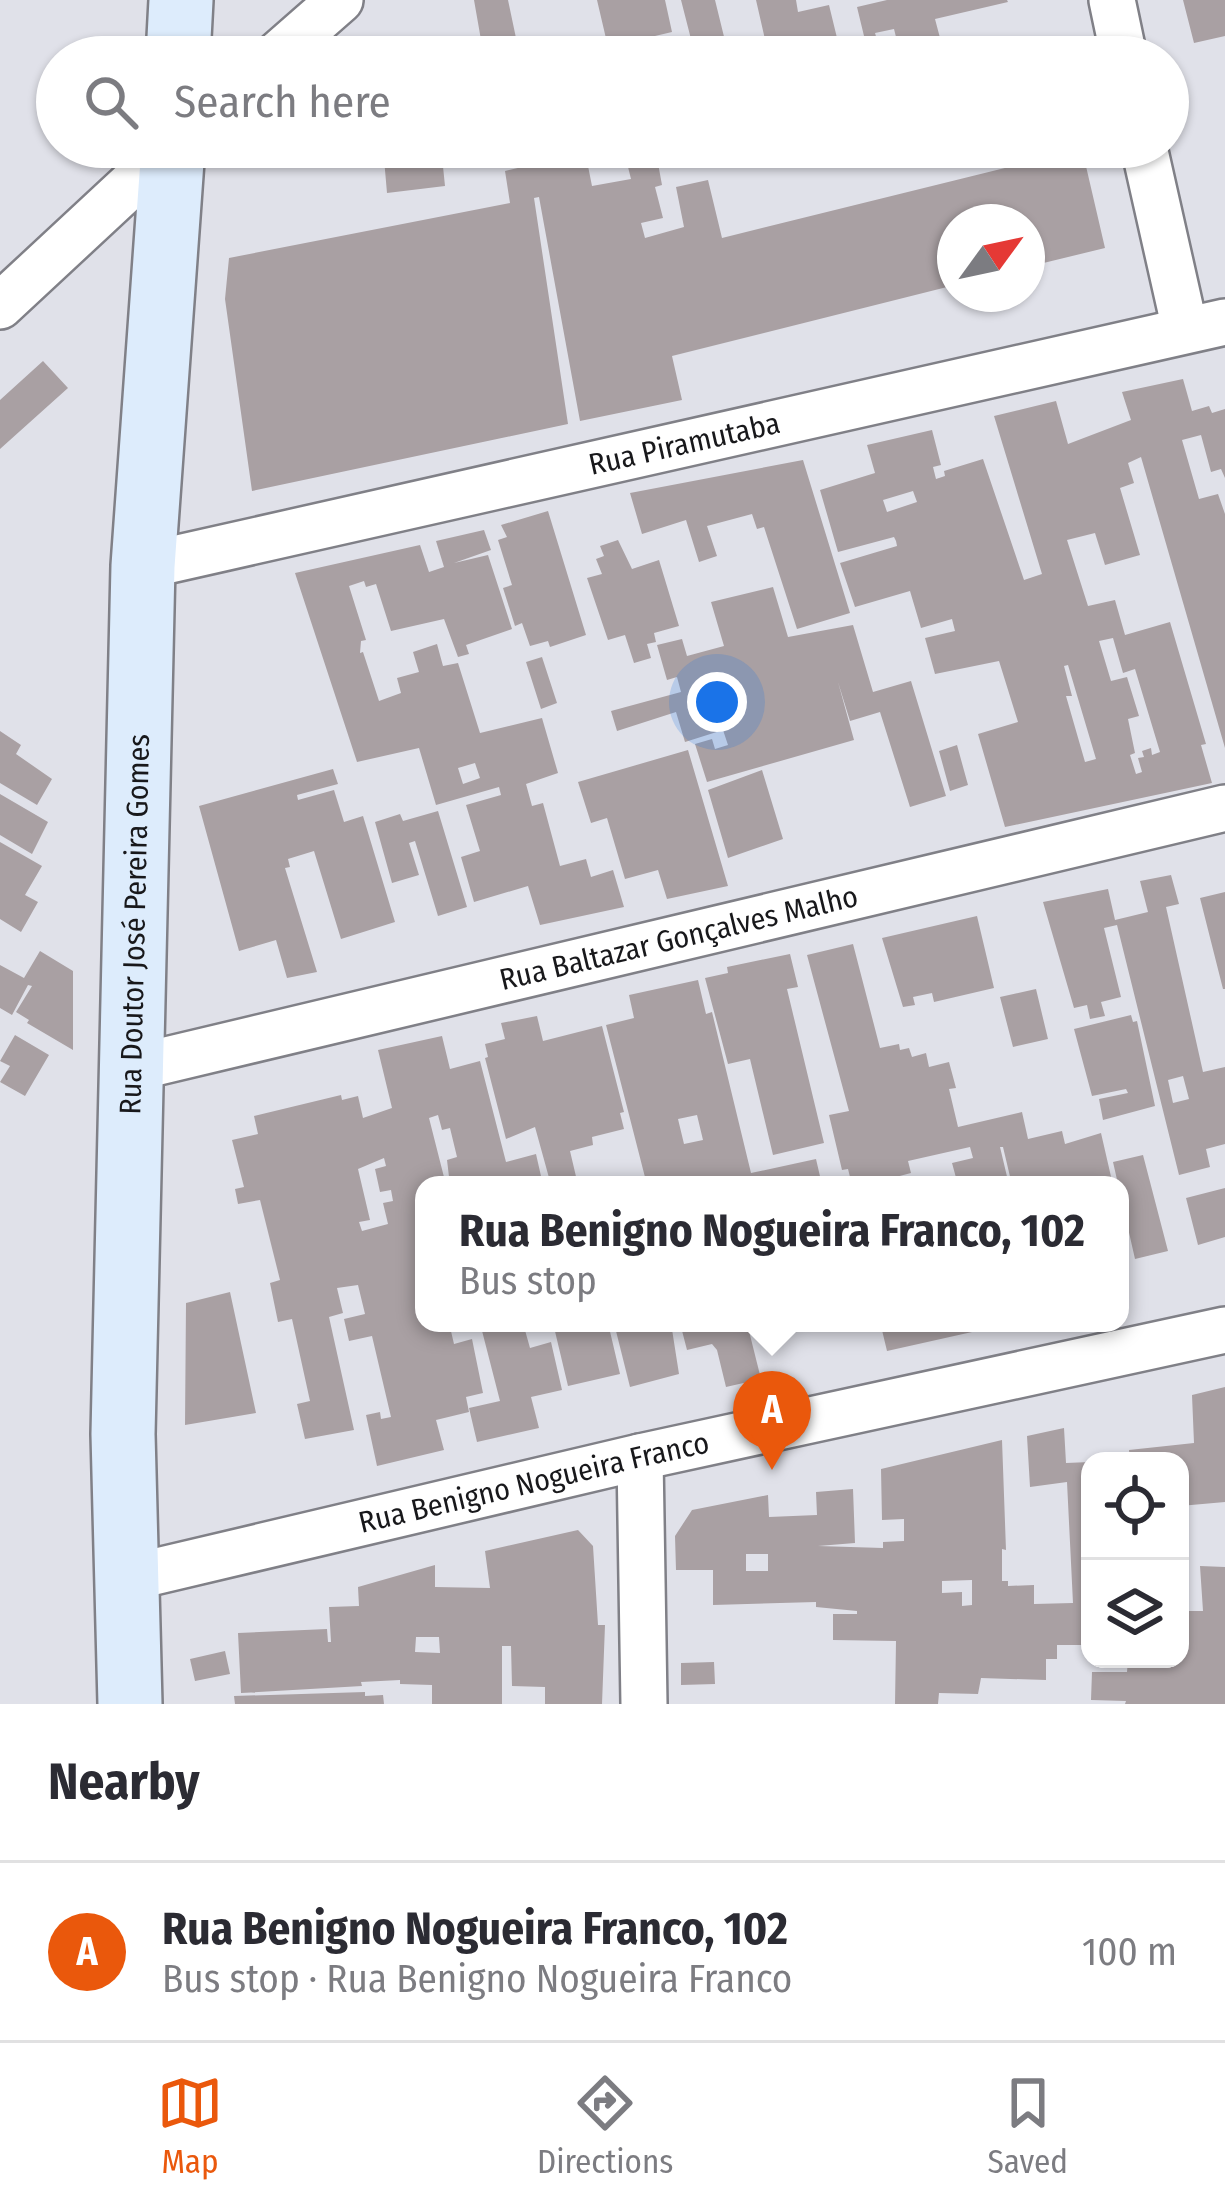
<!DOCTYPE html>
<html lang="en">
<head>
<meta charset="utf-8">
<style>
  body { margin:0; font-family:"Fira Sans Condensed",sans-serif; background:#f7f7f7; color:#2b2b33 }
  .controls { position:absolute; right:36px; bottom:36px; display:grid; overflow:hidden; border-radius:24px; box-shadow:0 3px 9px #0004 }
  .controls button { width:108px; height:108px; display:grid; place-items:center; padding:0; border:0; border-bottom:3px solid #e1e1e2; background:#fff; color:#2b2b33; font:60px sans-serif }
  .compass { position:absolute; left:937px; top:204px; width:108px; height:108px; border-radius:50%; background:#fff; box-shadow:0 3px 9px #0004; rotate:57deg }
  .you { position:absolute; left:717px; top:702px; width:42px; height:42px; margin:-30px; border:9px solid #fff; border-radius:50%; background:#1a73e8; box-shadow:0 0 0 18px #1a73e833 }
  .badge { display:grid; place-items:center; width:78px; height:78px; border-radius:50%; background:#ea580c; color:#fff; font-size:39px; font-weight:700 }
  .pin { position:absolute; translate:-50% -99px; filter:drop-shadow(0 3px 6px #0008) }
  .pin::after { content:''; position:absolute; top:63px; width:42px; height:36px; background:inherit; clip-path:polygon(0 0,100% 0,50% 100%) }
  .popup { position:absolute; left:415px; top:1176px; width:714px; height:156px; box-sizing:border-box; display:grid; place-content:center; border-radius:24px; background:#fff; filter:drop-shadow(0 3px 9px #0005); font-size:39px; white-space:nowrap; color:#7c7c81 }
  .popup b { font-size:45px; color:#2b2b33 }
  .popup::after { content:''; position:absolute; left:50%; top:100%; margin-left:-24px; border:24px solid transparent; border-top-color:#fff }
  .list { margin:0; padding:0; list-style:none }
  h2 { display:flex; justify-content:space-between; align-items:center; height:156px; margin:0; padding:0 48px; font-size:51px }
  h2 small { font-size:39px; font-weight:400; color:#7c7c81 }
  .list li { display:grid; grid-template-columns:78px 1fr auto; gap:36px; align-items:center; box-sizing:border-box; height:180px; padding:0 48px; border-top:3px solid #e1e1e2 }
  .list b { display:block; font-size:45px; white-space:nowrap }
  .list p { margin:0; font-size:39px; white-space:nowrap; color:#7c7c81 }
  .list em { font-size:39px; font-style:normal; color:#7c7c81 }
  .icon { flex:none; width:66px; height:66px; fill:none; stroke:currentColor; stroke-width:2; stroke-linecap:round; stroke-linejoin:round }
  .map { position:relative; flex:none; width:1225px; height:1704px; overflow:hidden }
  .search { position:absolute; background:#fff; box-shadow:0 3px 9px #0004; left:36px; right:36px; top:36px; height:132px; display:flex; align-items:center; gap:30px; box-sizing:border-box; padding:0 42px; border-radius:66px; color:#7c7c81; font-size:45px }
  .sheet { height:336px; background:#fff }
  nav { display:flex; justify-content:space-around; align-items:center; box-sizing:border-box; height:168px; border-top:3px solid #e1e1e2; background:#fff; font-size:33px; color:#7c7c81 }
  nav a { display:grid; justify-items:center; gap:6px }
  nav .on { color:#ea580c }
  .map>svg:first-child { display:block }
</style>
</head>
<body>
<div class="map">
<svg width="1225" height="1704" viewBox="0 0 1225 1704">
  <rect width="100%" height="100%" fill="#e0e1e9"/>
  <!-- building -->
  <path fill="#a9a0a3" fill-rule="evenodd" d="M474,0h34l12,57h-36z
    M597,0h68l7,32 -64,15z
    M681,0h34l14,57h-56l11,-5 -1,-7 9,-2z
    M756,0h40l2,12 31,-7 9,37 10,-2 4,17h-83z
    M887,0h120l1,2 -73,17 9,34 12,-3 1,7h-56l-7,-28 -19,4 6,20 -15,4 -2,-6 -4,1 -4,-14 8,-2 -7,-29z
    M1183,0h42v36l-31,7z
    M383,147h58l4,39 -58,7z
    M544,147h31l3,16 9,-2 5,25 39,-7 -8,-32h32l7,38 -7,2 8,31 -22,5 4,15 39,-11 -8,-40 32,-7 14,58 360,-89 23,99 -78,19v-45h-72v63l-283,71 10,44 -102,21 -41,-224 -5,1 34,226 -316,67 -27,-192 4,-41 281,-55 -5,-32 30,-7 -2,-8 12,-3z
    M43,361l25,27 -68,61v-49z
    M1183,379l9,32 17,-5 3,7 13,-4v69l-4,-9 -10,3 -10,-37 -19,5 17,59 19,-5 7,20v234l-84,-291 -13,6 6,20 -14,5 20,67 -35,10 -10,-32 -28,7 21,66 27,-6 10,35 45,-13 36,122 -5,1 11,38 -207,44 -27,-93 40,-12 -19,-61 -64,13 -10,-36 30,-7 -3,-12 -31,9 -11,-37 -55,16 -15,-44 57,-17 -1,-5 -2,-4 -56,15 -18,-62 55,-17 -8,-28 65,-15 9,35 -8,2 3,12 9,-3 -1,-5 39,-12 41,121 18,-6 -48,-158 62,-15 12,43 63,-24 -9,-28zM913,491l4,11 -30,10 -4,-12zM1113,638l10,35 12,-4 25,83 -8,3 -1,-7 -9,3 2,6 -6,1 4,14 -6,2 -6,-19 5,-2 -7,-34 11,-3 -12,-39 -16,4 -12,-40zM1068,665l28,94 -11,3 -19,-66h6l-8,-30z
    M803,460l47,153 -53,16 -33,-102 -7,2 -5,-15 -45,12 10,30 -18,6 -13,-42 -44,14 -12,-41z
    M548,511l38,124 -36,12 -2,-6 -18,5 -8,-23 -7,3 -12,-38 9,-3 -14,-45 9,-3 -6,-12z
    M484,530l7,20 -37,13 34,-8 24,74 -46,16 3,9 -11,3 -14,-38 -53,12 -15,-47 -10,3 -2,-6 -15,5 17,54 -5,1 -1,12 3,-1 16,49 22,-8 -4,-15 22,-6 -6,-20 24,-8 6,22 15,-3 22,70 62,-15 16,55 -32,11 6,22 11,-3 17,63 26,-7 5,18 22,-7 11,37 -84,18 -12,-39 -54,16 -13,-45 19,-6 -14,-46 35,-10 -2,-8 -63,18 -17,-57 -62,14 -62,-189 125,-28 9,27 15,-5 -8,-26zM475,763l5,15 -17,6 -5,-16z
    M618,540l14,29 27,-9 20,66 -25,7 2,9 -9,2 4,14 -17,5 -9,-28 -17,5 -21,-62 15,-4 -6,-15 8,-3 -4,-10z
    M773,587l15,50 65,-12 20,67 38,-11 35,115 -36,11 -30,-95 -30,9 -12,-39 16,58 -147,42 -12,-38 17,-5 3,10 13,-4 -5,-15 -38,12 -9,-30 -59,19 -6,-20 70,-19 -4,-15 -10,3 -10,-35 25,-6 5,17 37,-10 -13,-44z
    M542,657l15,46 -16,6 -15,-47z
    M0,731l21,14 -5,9 36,25 -15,26 -37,-22z
    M957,745l11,40 -18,6 -11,-40z
    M688,750l40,136 -61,13 -9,-29 -33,9 -18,-61 -16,5 -13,-41z
    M333,769l5,15 -41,11 1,5 36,-10 10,32 19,-6 32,106 -54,17 -27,-88 -26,8 2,8 -5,1 32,104 -30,6 -11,-38 -37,11 -40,-145z
    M762,770l21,69 -55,19 -20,-68z
    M0,794l48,28 -16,32 -32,-19z
    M438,811l29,96 -29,9 -23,-75 -6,2 10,32 -27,8 -17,-61 25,-8 3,7z
    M0,842l42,24 -17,29 13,7 -17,30 -21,-13z
    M1171,875l8,29 -13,3 37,165 22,-5v77l-19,5 4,18 -31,8 -62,-250 -13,3 17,69 -20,5 4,14 -15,3 -3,-14 -13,3 -31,-106 65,-13 7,31 33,-8 -8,-31zM1183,1076l6,23 -16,4 -5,-23z
    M1225,892v97h-2l-23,-91z
    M977,916l17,72 -60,14 -2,-9 -19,4 2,8 -12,2 -21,-69z
    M853,944l27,104 19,-4 1,6 9,-2 3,9 14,-4 3,14 20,-5 7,26 -7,1 9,38 64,-15 6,27 34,-8 3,13 36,-11 11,48 -17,4h-44l-3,-9 -1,9h-35l-9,-38h-3l9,38h-51l-6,-22 21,-5 -3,-11 -62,14 3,12 -19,5 2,7h-42l-4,-16 -6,1 -13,-55 20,-4 -42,-156z
    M40,951l33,20v79l-46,-27 2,-3 -13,-8 16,-26 -4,-1 -16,30 -12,-7v-43l24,13z
    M790,954l8,33 -11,2 37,154 -51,12 -23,-96 -22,5 -23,-86 23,-5 -1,-6z
    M698,980l8,34 6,-2 39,161 65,-14 6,26h-175l-41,-160 28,-7 -5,-23zM697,1115l6,25 -19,4 -6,-25z
    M1036,989l12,50 -35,8 -13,-50z
    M1131,1015l2,7 4,-1 18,85 -52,14 -4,-21 29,-6 -2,-4 -34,7 -18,-67z
    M537,1016l6,25 59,-15 22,86 -4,1 4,16 -32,8 1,8 -23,6 8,34h-27l-16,-58 -29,12 -21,-81 3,-1 -3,-13 20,-5 -4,-16z
    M15,1035l34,20 -24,41 -25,-14 10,-16 -10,-5z
    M442,1036l8,33 30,-8 26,101 30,-8 7,31h-93l-3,-25 10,-3 -7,-29 -8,2 -4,-15 -9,3 17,67h-22v101l-7,3 7,16v18h29l-3,4 4,17 18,-5 11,54 -17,4 3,15 -33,8 8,30 -67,16 -11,-51 14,-3 1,7 10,-2 -19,-81 -23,5 -5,-22 21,-5 -7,-29 -21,3 6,25 -14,4 25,113 -49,9 -8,-35 13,-3 -18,-82 -14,3 -8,-39 10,-3 -20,-80 -22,4 -3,-15 9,-2 -12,-47 26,-6 -4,-18 87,-21 1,5 16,-4 5,22 29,-10 -14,-58zM384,1158l2,8 -11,3 5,23 11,-2 2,11 -10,2 5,21 -26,7 -3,-9 11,-2 -12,-51z
    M1143,1155l25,96 -33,8 -22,-97z
    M1225,1188v49l-27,8 -12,-47z
    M230,1292l26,121 -71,12 1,-122z
    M480,1323h43l7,25 21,-6 11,48 -31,7 8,31 -62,14 -8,-34 31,-7z
    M553,1323h55l12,51 -52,12z
    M614,1323h57l8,51 -49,13z
    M680,1323h67l14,56 -35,8 -9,-37 -5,-6 -25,6z
    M887,1323h93l1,7 -94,21 -6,-25z
    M1225,1387v115l-45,4v-45h-50l-1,-11 65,-7 -2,-48z
    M1064,1428l2,35 24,-1v183h-33v14h-11v21l-65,-2 -3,16 -39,-1 -1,11h-43l1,-63 -63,-1v-26h24v-3l-41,-4v-5l-103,3v-35h-37l-1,-34 17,-26 76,-15 1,22 48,-2 -1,-23 37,-3 2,54 -37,3 65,2v-6l21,-1v-22l-22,1 -1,-51 121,-29 4,110 -4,-1v32h6v5l26,-1v19l39,-1 -6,-121 -37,5 -3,-51zM746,1554h22v17h-22zM972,1580v25l-10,1v-14l-20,1v-12z
    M578,1530l15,16 5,79h7l-3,79h-57v-17l-33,-1 -1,-40h-9v58h-70v-19l-32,-1v-4l-39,2 1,4 -121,7 -3,-60 89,-4 1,13h3l-2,-35 30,-1 -1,-19 77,-22v22l55,1 -5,-37zM416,1637h23l1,16 -25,-1z
    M1200,1566l25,1v137h-100l1,-3 -35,-1 1,-28h35l1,-13h52v-48h23z
    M225,1651l5,23 -35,7 -5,-22z
    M714,1662l1,22 -34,1v-22z
    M365,1692v4l18,-1 1,9h-149l-1,-8z"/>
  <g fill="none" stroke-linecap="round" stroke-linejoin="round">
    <defs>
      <g id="minor">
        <path d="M1112,0l12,57"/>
        <path d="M275,57l65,-57"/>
        <path d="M1144,147l41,182"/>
        <path d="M0,306l171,-159"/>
        <path id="s1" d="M143,566l1082,-244"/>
        <path id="s2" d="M133,1068l1092,-260"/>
        <path d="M640,1457l4,247"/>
        <path id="s3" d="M128,1578l512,-121 585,-127"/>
      </g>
      <g id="secondary">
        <path d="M178,57l3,-57"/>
        <path id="s4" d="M130,1704l-7,-270 20,-868 30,-419"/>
      </g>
    </defs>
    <!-- minor casing -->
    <use href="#minor" stroke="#808087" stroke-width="50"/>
    <!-- secondary casing -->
    <use href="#secondary" stroke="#808087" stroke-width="68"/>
    <!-- minor -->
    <use href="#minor" stroke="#fff" stroke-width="45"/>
    <!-- secondary -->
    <use href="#secondary" stroke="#ddecfc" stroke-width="63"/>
  </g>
  <g text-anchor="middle" stroke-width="9" stroke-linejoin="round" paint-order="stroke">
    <!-- street labels -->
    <g font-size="30" fill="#18181b" stroke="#edeef6">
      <text dy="10" stroke="none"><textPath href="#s1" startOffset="555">Rua Piramutaba</textPath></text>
      <text dy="10" stroke="none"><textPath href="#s4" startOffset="780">Rua Doutor José Pereira Gomes</textPath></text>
      <text dy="10" stroke="none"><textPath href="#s2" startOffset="561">Rua Baltazar Gonçalves Malho</textPath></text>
      <text dy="10" stroke="none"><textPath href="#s3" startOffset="417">Rua Benigno Nogueira Franco</textPath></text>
    </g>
  </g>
</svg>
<div class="controls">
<button><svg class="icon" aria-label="locate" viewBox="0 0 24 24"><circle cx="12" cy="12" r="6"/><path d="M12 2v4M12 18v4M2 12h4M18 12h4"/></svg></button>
<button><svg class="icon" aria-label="layers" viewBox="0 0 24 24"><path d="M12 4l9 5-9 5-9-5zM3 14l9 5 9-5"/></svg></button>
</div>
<svg class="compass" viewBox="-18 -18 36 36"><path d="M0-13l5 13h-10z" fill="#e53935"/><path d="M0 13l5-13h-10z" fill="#7c7c81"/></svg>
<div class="you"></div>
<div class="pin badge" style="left:772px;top:1470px">A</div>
<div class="popup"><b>Rua Benigno Nogueira Franco, 102</b>Bus stop</div>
<div class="search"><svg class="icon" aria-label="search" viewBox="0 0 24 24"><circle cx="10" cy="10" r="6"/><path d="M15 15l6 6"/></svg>Search here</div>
</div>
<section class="sheet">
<h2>Nearby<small></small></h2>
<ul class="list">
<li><span class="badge">A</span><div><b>Rua Benigno Nogueira Franco, 102</b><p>Bus stop · Rua Benigno Nogueira Franco</p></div><em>100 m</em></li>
</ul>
</section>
<nav>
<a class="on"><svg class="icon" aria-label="map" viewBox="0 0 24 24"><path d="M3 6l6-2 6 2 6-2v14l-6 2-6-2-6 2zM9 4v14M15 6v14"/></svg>Map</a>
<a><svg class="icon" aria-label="directions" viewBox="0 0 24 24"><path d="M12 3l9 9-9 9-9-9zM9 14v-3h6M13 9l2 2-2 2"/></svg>Directions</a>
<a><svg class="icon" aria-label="saved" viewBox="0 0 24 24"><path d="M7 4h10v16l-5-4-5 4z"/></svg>Saved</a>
</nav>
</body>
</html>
